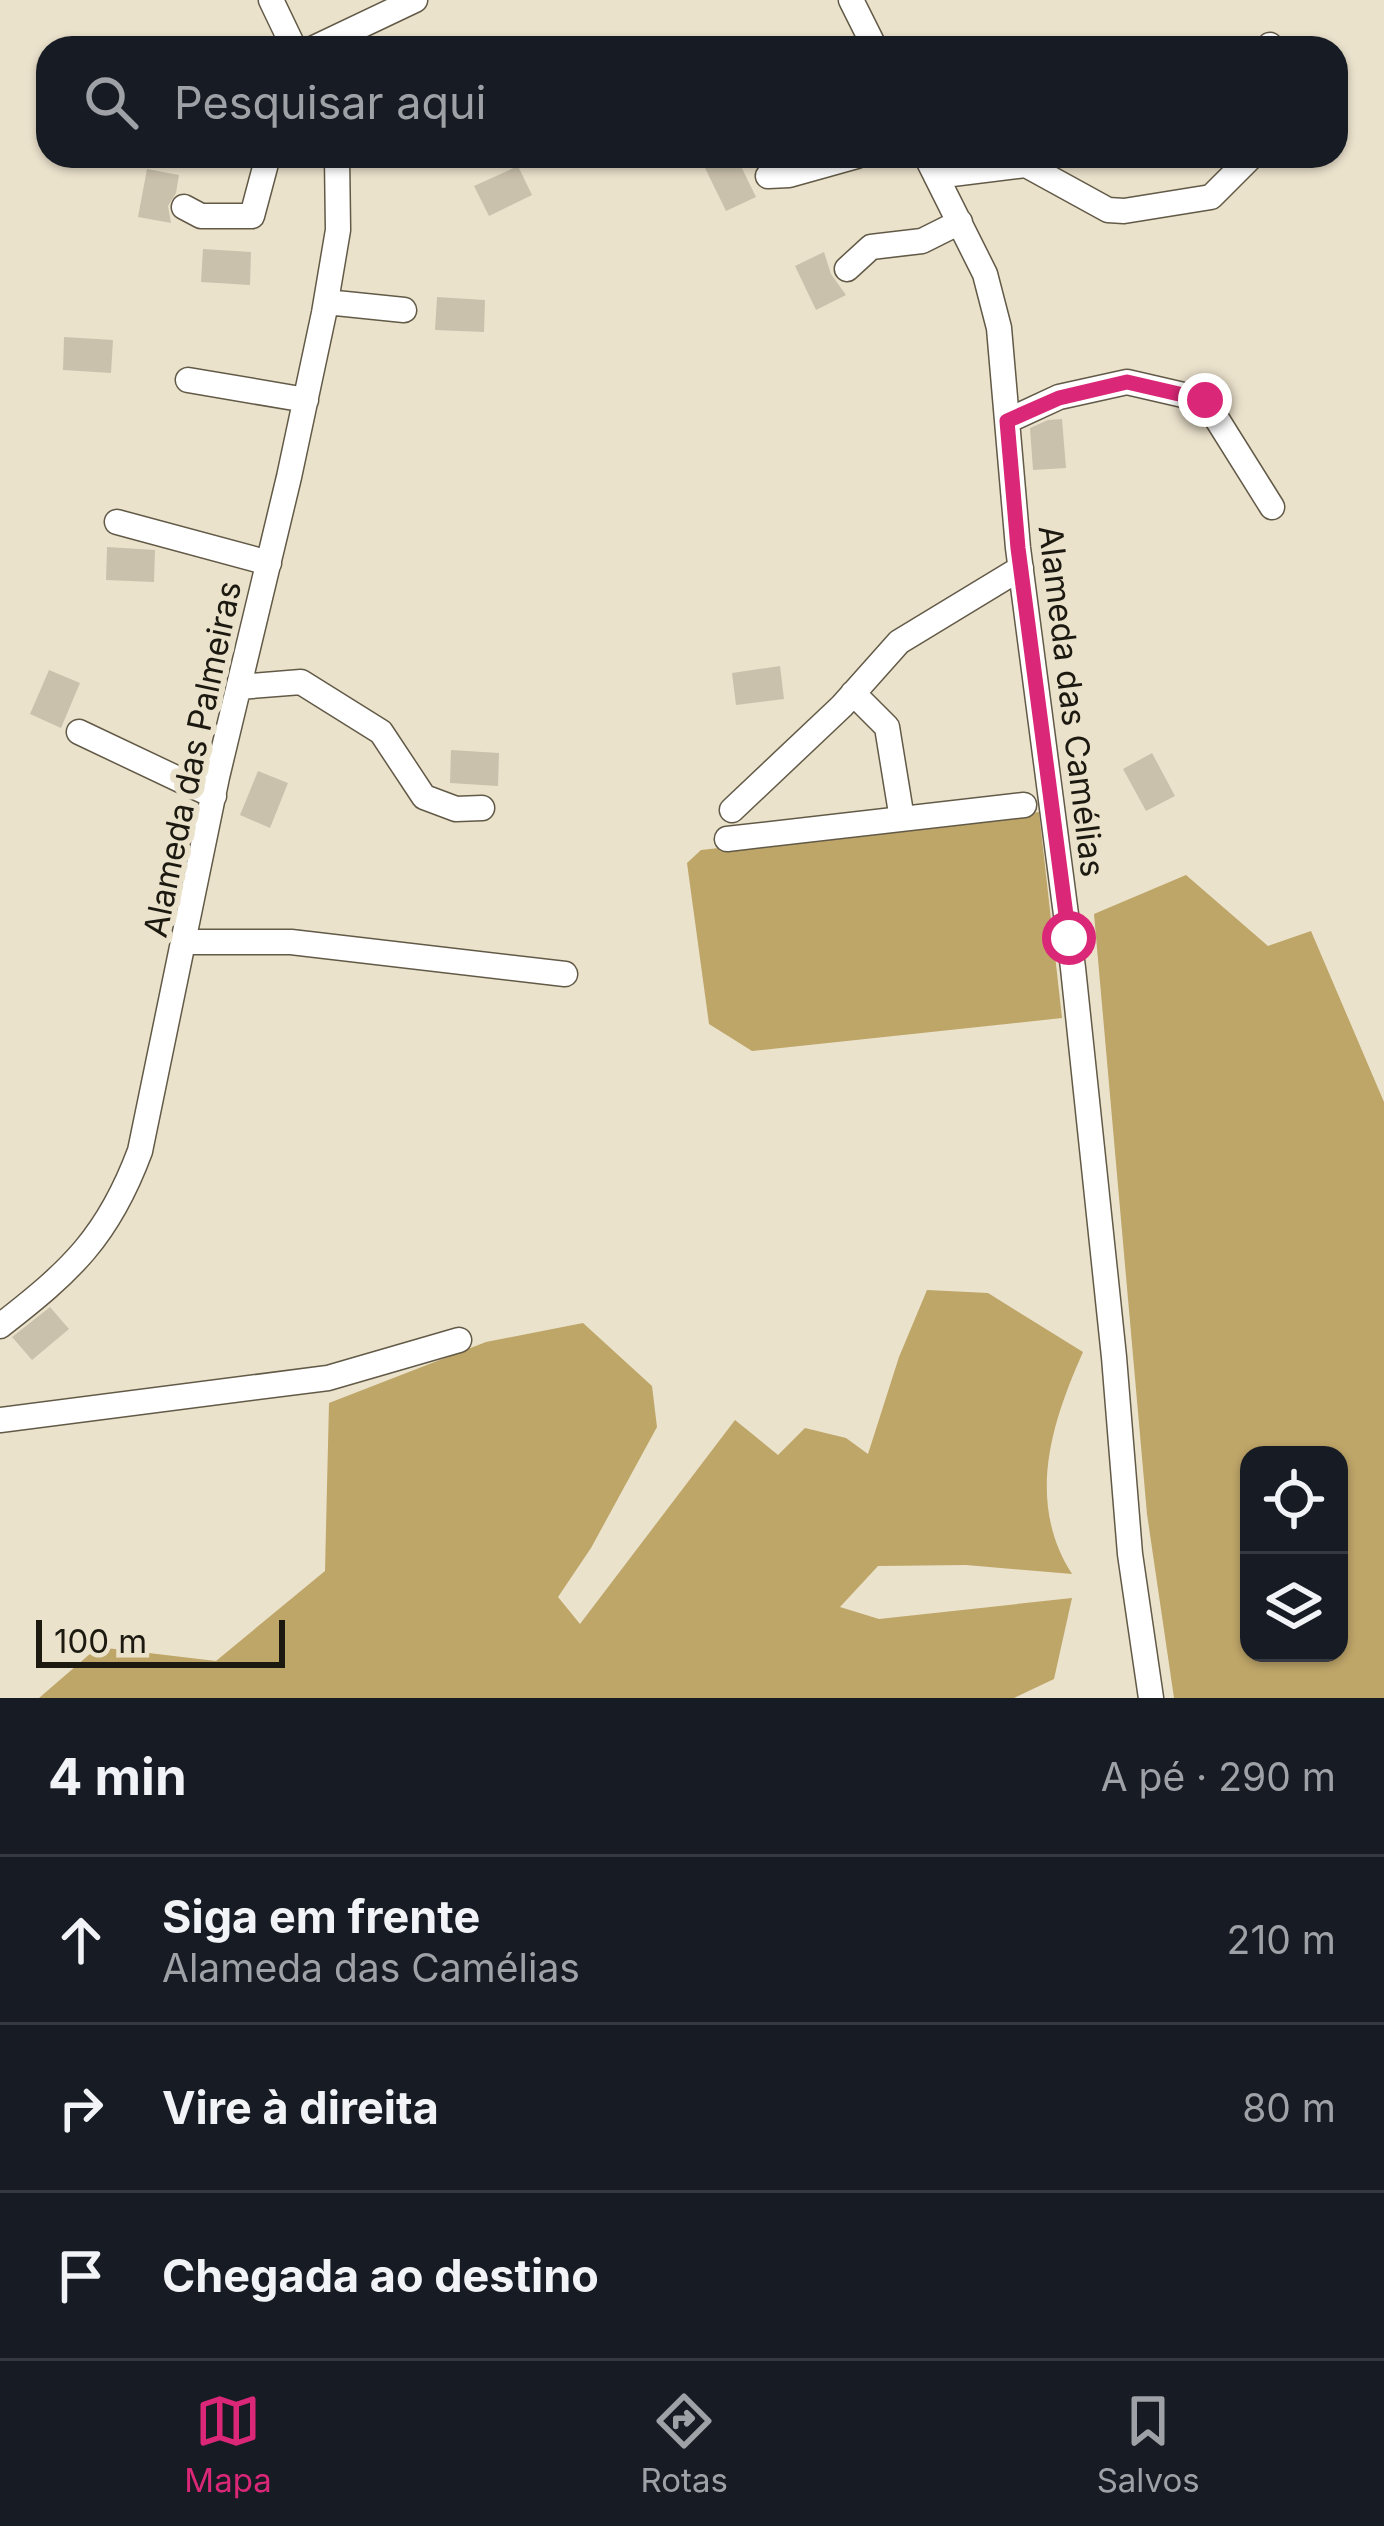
<!DOCTYPE html>
<html lang="pt">
<head>
<meta charset="utf-8">
<style>
  body { margin:0; font-family:Inter,sans-serif; background:#242831; color:#f1f3f6 }
  .controls { position:absolute; right:36px; bottom:36px; display:grid; overflow:hidden; border-radius:24px; box-shadow:0 3px 9px #0004 }
  .controls button { width:108px; height:108px; display:grid; place-items:center; padding:0; border:0; border-bottom:3px solid #363941; background:#171b24; color:#f1f3f6; font:60px sans-serif }
  .scale { position:absolute; left:36px; bottom:30px; width:249px; box-sizing:border-box; padding-left:12px; border:6px solid #1c1911; border-top:0; font-size:33px; line-height:42px; white-space:nowrap; color:#1c1911; -webkit-text-stroke:9px #ebe2cc; paint-order:stroke }
  .stop { position:absolute; width:36px; height:36px; margin:-27px; border:9px solid #db2777; border-radius:50%; background:#fff }
  .stop.end { background:#db2777; border-color:#fff; box-shadow:0 3px 12px #0008 }
  .list { margin:0; padding:0; list-style:none }
  h2 { display:flex; justify-content:space-between; align-items:center; height:156px; margin:0; padding:0 48px; font-size:51px }
  h2 small { font-size:39px; font-weight:400; color:#9ea1a6 }
  .list li { display:grid; grid-template-columns:78px 1fr auto; gap:36px; align-items:center; box-sizing:border-box; height:168px; padding:0 48px; border-top:3px solid #363941 }
  .list b { display:block; font-size:45px; white-space:nowrap }
  .list p { margin:0; font-size:39px; white-space:nowrap; color:#9ea1a6 }
  .list em { font-size:39px; font-style:normal; color:#9ea1a6 }
  .icon { flex:none; width:66px; height:66px; fill:none; stroke:currentColor; stroke-width:2; stroke-linecap:round; stroke-linejoin:round }
  .map { position:relative; flex:none; width:1384px; height:1698px; overflow:hidden }
  .search { position:absolute; background:#171b24; box-shadow:0 3px 9px #0004; left:36px; right:36px; top:36px; height:132px; display:flex; align-items:center; gap:30px; box-sizing:border-box; padding:0 42px; border-radius:36px; color:#9ea1a6; font-size:45px }
  .sheet { height:660px; background:#171b24 }
  nav { display:flex; justify-content:space-around; align-items:center; box-sizing:border-box; height:168px; border-top:3px solid #363941; background:#171b24; font-size:33px; color:#9ea1a6 }
  nav a { display:grid; justify-items:center; gap:6px }
  nav .on { color:#db2777 }
  .map>svg:first-child { display:block }
</style>
</head>
<body>
<div class="map">
<svg width="1384" height="1698" viewBox="0 0 1384 1698">
  <rect width="100%" height="100%" fill="#ebe2cc"/>
  <!-- forest -->
  <path fill="#bea568" fill-rule="evenodd" d="M1039,812l23,206 -310,33 -43,-27 -22,-161 14,-13z
    M1186,875l82,71 43,-15 73,171v596h-210l-27,-184 -53,-600zM1339,1455v198h-90v-198z
    M927,1290l61,3 95,59c-32,72 -57,150 -11,222l-106,-9 -88,1 -38,41 39,12 193,-21 -18,81 -40,19h-975l59,-51 118,14 109,-90 4,-168 157,-61 97,-19 69,63 5,41 -66,121 -33,49 22,27 155,-204 43,35 27,-27 41,10 22,16 31,-97z"/>
  <!-- building -->
  <path fill="#cac1ac" d="M729,156h7l20,41 -30,14 -21,-43z
    M518,166l14,29 -43,21 -15,-30z
    M147,169l32,6 -3,18 -8,13 3,17 -33,-6z
    M203,249l48,3 -1,33 -49,-3z
    M824,252l7,22 15,21 -30,15 -21,-44z
    M437,297l48,3 -1,32 -49,-2z
    M64,337l49,3 -2,33 -48,-3z
    M1062,419l4,49 -33,2 -3,-42 18,-8z
    M107,547l48,3 -1,32 -48,-2z
    M780,666l4,33 -48,6 -4,-32z
    M49,670l31,13 -19,45 -31,-14z
    M451,750l48,3 -1,33 -48,-3z
    M1152,753l23,43 -29,15 -23,-42z
    M258,771l30,12 -18,45 -30,-13z
    M50,1307l19,22 -37,31 -20,-23z"/>
  <g fill="none" stroke-linecap="round" stroke-linejoin="round">
    <defs>
      <path id="minor" d="M271,0l23,48
        M851,0l24,48
        M1270,45l1,3
        M314,48l101,-48
        M926,156l59,118 14,54 19,220 55,420 41,389 16,197 21,144
        M768,176l21,-1 68,-19
        M936,176l90,-11 82,45 16,1 87,-14 41,-41
        M184,207l17,9h51l16,-60
        M847,269l24,-22 51,-6 38,-19
        M326,302l78,8
        M188,380l118,20
        M1007,421l52,-24 68,-15 78,18 67,107
        M117,522l152,41
        M239,687l62,-5 80,50 43,65 32,12 26,-1
        M853,693l34,34 15,92
        M79,732l135,64
        M732,810l110,-104 57,-64 122,-74
        M727,839l297,-34
        M185,942h106l274,32
        M0,1326c71,-55 108,-89 140,-175l77,-374 72,-300 35,-164 14,-83 -1,-74
        M0,1420l328,-42 131,-38"/>
    </defs>
    <!-- minor casing -->
    <use href="#minor" stroke="#625a47" stroke-width="27"/>
    <!-- minor -->
    <use href="#minor" stroke="#fff" stroke-width="24"/>
  </g>
  <g fill="none" stroke-linecap="round" stroke-linejoin="round">
    <!-- route -->
    <path stroke="#db2777" stroke-width="15" d="M1069,938l-51,-390 -11,-127 52,-23 68,-16 78,18"/>
  </g>
  <g text-anchor="middle" stroke-width="12" stroke-linejoin="round" paint-order="stroke">
    <!-- street labels -->
    <g font-size="33" fill="#1c1911" stroke="#ebe2cc">
      <text transform="translate(1072 701) rotate(83)" y="12">Alameda das Camélias</text>
      <text transform="translate(192 759) rotate(-78)" y="12">Alameda das Palmeiras</text>
    </g>
  </g>
</svg>
<div class="controls">
<button><svg class="icon" aria-label="locate" viewBox="0 0 24 24"><circle cx="12" cy="12" r="6"/><path d="M12 2v4M12 18v4M2 12h4M18 12h4"/></svg></button>
<button><svg class="icon" aria-label="layers" viewBox="0 0 24 24"><path d="M12 4l9 5-9 5-9-5zM3 14l9 5 9-5"/></svg></button>
</div>
<div class="scale">100 m</div>
<div class="stop" style="left:1069px;top:938px"></div>
<div class="stop end" style="left:1205px;top:400px"></div>
<div class="search"><svg class="icon" aria-label="search" viewBox="0 0 24 24"><circle cx="10" cy="10" r="6"/><path d="M15 15l6 6"/></svg>Pesquisar aqui</div>
</div>
<section class="sheet">
<h2>4 min<small>A pé · 290 m</small></h2>
<ul class="list">
<li><svg class="icon" aria-label="ahead" viewBox="0 0 24 24"><path d="M12 20V5M6 11l6-6 6 6"/></svg><div><b>Siga em frente</b><p>Alameda das Camélias</p></div><em>210 m</em></li>
<li><svg class="icon" aria-label="right" viewBox="0 0 24 24"><path d="M7 20v-9h11M14 6l5 5-5 5"/></svg><div><b>Vire à direita</b></div><em>80 m</em></li>
<li><svg class="icon" aria-label="arrive" viewBox="0 0 24 24"><path d="M6 21V4h12l-3 4 3 4H6"/></svg><div><b>Chegada ao destino</b></div></li>
</ul>
</section>
<nav>
<a class="on"><svg class="icon" aria-label="map" viewBox="0 0 24 24"><path d="M3 6l6-2 6 2 6-2v14l-6 2-6-2-6 2zM9 4v14M15 6v14"/></svg>Mapa</a>
<a><svg class="icon" aria-label="directions" viewBox="0 0 24 24"><path d="M12 3l9 9-9 9-9-9zM9 14v-3h6M13 9l2 2-2 2"/></svg>Rotas</a>
<a><svg class="icon" aria-label="saved" viewBox="0 0 24 24"><path d="M7 4h10v16l-5-4-5 4z"/></svg>Salvos</a>
</nav>
</body>
</html>
